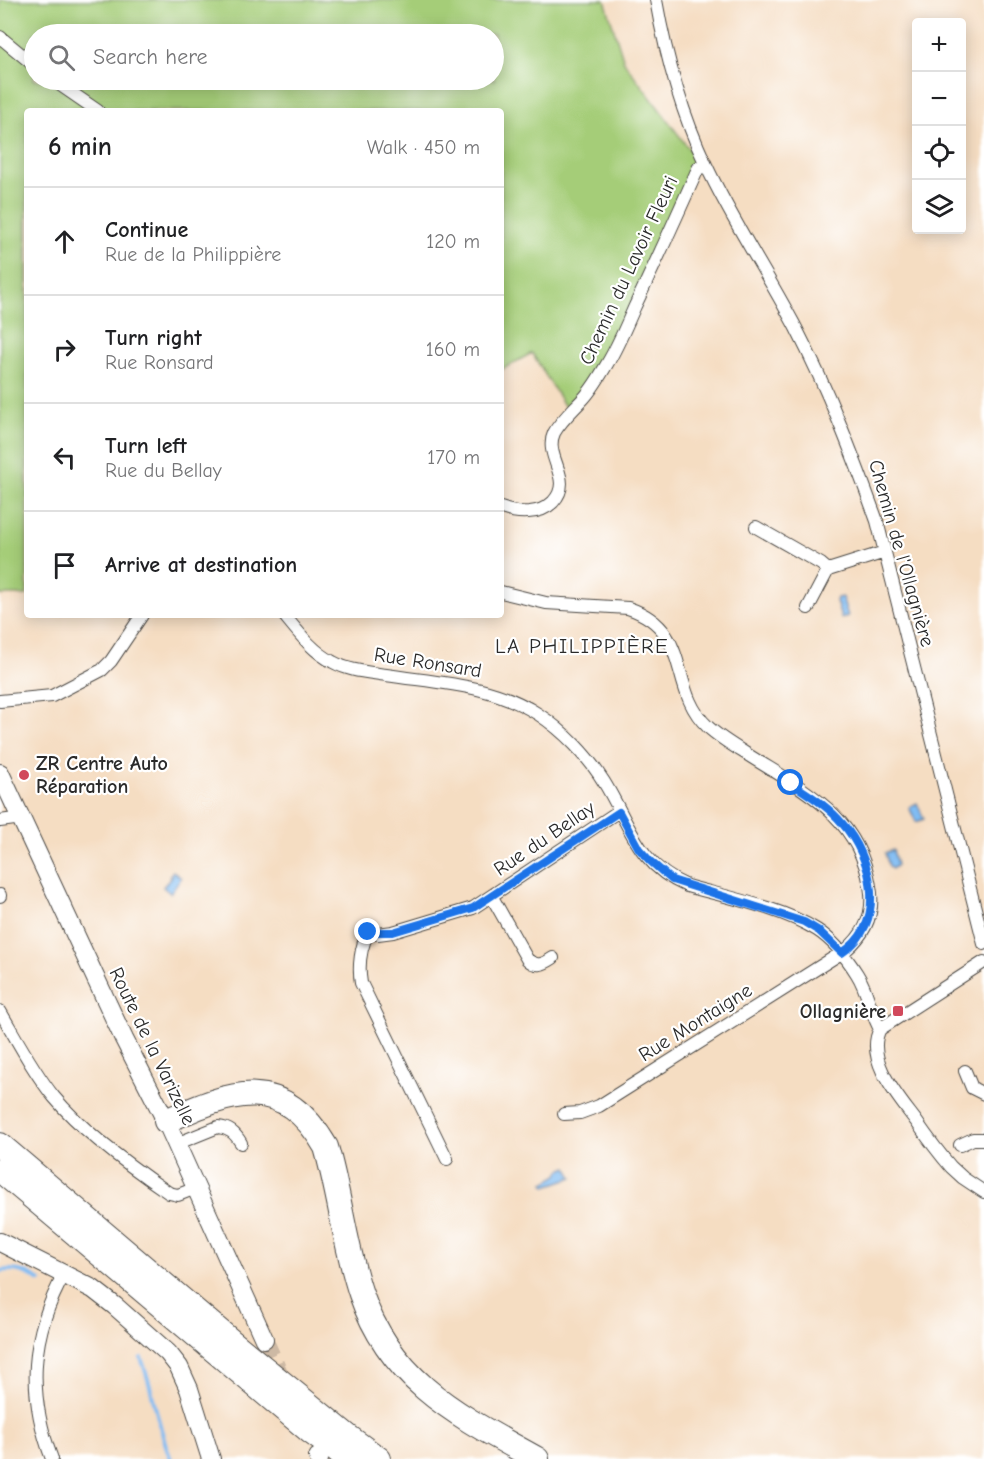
<!DOCTYPE html>
<html lang="en">
<head>
<meta charset="utf-8">
<style>
  body { margin:0; font-family:"Comic Neue",sans-serif; background:#f6f6f6; color:#202124 }
  .controls { position:absolute; right:18px; top:18px; display:grid; overflow:hidden; border-radius:6px; box-shadow:0 3px 15px #0003 }
  .controls button { width:54px; height:54px; display:grid; place-items:center; padding:0; border:0; border-bottom:2px solid #e0e0e0; background:#fff; color:#202124; font:30px sans-serif }
  .stop { position:absolute; width:18px; height:18px; margin:-14px; border:4px solid #1a73e8; border-radius:50%; background:#fff }
  .stop.end { background:#1a73e8; border-color:#fff; box-shadow:0 2px 6px #0008 }
  .list { margin:0; padding:0; list-style:none }
  h2 { display:flex; justify-content:space-between; align-items:center; height:78px; margin:0; padding:0 24px; font-size:26px }
  h2 small { font-size:20px; font-weight:400; color:#757577 }
  .list li { display:grid; grid-template-columns:39px 1fr auto; gap:18px; align-items:center; box-sizing:border-box; height:108px; padding:0 24px; border-top:2px solid #e0e0e0 }
  .list b { display:block; font-size:22px; white-space:nowrap }
  .list p { margin:0; font-size:20px; white-space:nowrap; color:#757577 }
  .list em { font-size:20px; font-style:normal; color:#757577 }
  .icon { flex:none; width:33px; height:33px; fill:none; stroke:currentColor; stroke-width:2; stroke-linecap:round; stroke-linejoin:round }
  .map { position:relative; flex:none; width:984px; height:1459px; overflow:hidden }
  .search { position:absolute; background:#fff; box-shadow:0 3px 15px #0003; left:24px; top:24px; width:480px; height:66px; display:flex; align-items:center; gap:15px; box-sizing:border-box; padding:0 21px; border-radius:33px; color:#757577; font-size:22px }
  .panel { position:absolute; background:#fff; box-shadow:0 3px 15px #0003; left:24px; top:108px; width:480px; height:510px; border-radius:6px }
  .map>svg:first-child { display:block }
</style>
</head>
<body>
<div class="map">
<svg width="984" height="1459" viewBox="0 0 984 1459">
  <rect width="100%" height="100%" fill="#fff"/>
  <filter id="ink" filterUnits="userSpaceOnUse"><feTurbulence type="fractalNoise" baseFrequency=".0167" numOctaves="2"/><feDisplacementMap in="SourceGraphic" scale="12" xChannelSelector="R" yChannelSelector="G"/><feConvolveMatrix kernelMatrix="1 2 1 2 8 2 1 2 1" color-interpolation-filters="sRGB"/></filter>
  <filter id="wash" filterUnits="userSpaceOnUse"><feTurbulence type="fractalNoise" baseFrequency=".008" numOctaves="4" result="noise"/><feDisplacementMap in="SourceGraphic" scale="24" xChannelSelector="R" yChannelSelector="G"/><feGaussianBlur stdDeviation="1.35" result="paint"/><feColorMatrix in="noise" values="0 0 0 0 0 0 0 0 0 0 0 0 0 0 0 0 0 1.4 0 .05"/><feComposite in="paint" operator="in"/></filter>
  <g filter="url(#wash)">
    <rect width="100%" height="100%" fill="#f5ddc2"/>
    <!-- green -->
    <path fill="#a5cd78" stroke="#687c52" stroke-width="1.5" fill-rule="evenodd" d="M0,0h605l19,62 72,96 -89,202 -42,47 -33,-54 -31,17v-259h-474v484h-27zM34,34h460v46h-460z"/>
    <!-- water -->
    <path fill="#80bcf3" stroke="#56748f" stroke-width="1.5" d="M842,597l6,19 -7,2 -5,-17 1,-3z
      M917,803l7,16 -8,3 -7,-15z
      M893,850l4,15 -5,4 -3,-3 -4,-13z
      M173,871l8,7 -11,15 -7,-6 9,-11 -2,-1z
      M567,1167l6,10 -27,9 -2,-3 14,-8 2,-5z"/>
    <g fill="none" stroke-linecap="round" stroke-linejoin="round">
      <!-- stream -->
      <path stroke="#80bcf3" stroke-width="4" d="M0,1271c16,-3 27,1 40,10
        M141,1358c13,33 16,68 30,101"/>
    </g>
  </g>
  <g filter="url(#ink)">
    <g fill="none" stroke-linecap="round" stroke-linejoin="round">
      <!-- secondary-tunnel -->
      <path stroke="#cdb9a4" stroke-width="18" stroke-dasharray="18 9" stroke-linecap="butt" d="M264,1339l19,43"/>
      <defs>
        <path id="street" d="M656,0c10,57 25,112 50,165 26,56 61,108 90,163 32,62 57,127 81,193l107,423
          M0,37l34,28
          M53,80l45,31
          M501,508c16,6 39,7 52,-6 22,-23 -10,-45 1,-69 7,-13 20,-24 30,-35 9,-10 16,-22 23,-34 11,-18 19,-38 28,-58 21,-44 41,-88 61,-133l3,-6 6,-3
          M756,527l65,37 7,6
          M501,592l45,11 82,5c66,22 39,81 80,119 11,10 24,18 37,26 56,36 113,60 125,133 5,26 -4,47 -24,64l-247,156 -19,7 -16,1
          M808,608l20,-38 57,-18
          M284,615c14,17 29,37 49,47 16,9 35,10 53,13 52,8 106,9 152,39 26,17 50,42 66,68 26,42 33,83 83,104 40,11 95,22 130,44 17,11 30,28 40,44 11,17 13,38 23,55
          M0,701l52,-5 50,-26 9,-9 31,-46
          M0,821l22,-3
          M0,895v1
          M492,897l35,62c9,9 17,5 26,-1
          M984,962l-104,67c-16,30 19,69 36,92 11,16 22,31 35,46l12,11 21,14
          M0,1011c17,29 33,60 54,86 29,35 77,70 115,96l9,2 18,-7
          M965,1071l7,17 12,6
          M176,1144l42,-17c11,1 17,6 23,16
          M960,1145l13,-6h11
          M447,1159l-86,-176c-3,-17 0,-36 7,-51l10,2 15,-2 80,-24 146,-97
          M52,1459c-25,-65 -22,-125 13,-186"/>
        <path id="secondary" d="M0,773l124,266 42,82 98,218
          M0,1242l93,47 22,17 53,47 11,14 10,22 22,70
          M318,1457l1,2"/>
        <path id="highway" d="M166,1121c66,-30 117,-49 160,26 14,48 19,100 35,147 31,90 99,122 176,165
          M0,1145l232,197 118,96 29,21
          M0,1170l311,262 37,27"/>
      </defs>
      <!-- street casing -->
      <use href="#street" stroke="#494642" stroke-width="14"/>
      <!-- secondary casing -->
      <use href="#secondary" stroke="#494642" stroke-width="20"/>
      <!-- highway casing -->
      <use href="#highway" stroke="#494642" stroke-width="26"/>
      <!-- street -->
      <use href="#street" stroke="#fff" stroke-width="12"/>
      <!-- secondary -->
      <use href="#secondary" stroke="#fff" stroke-width="18"/>
      <!-- highway -->
      <use href="#highway" stroke="#fff" stroke-width="24"/>
    </g>
  </g>
  <g fill="none" stroke-linecap="round" stroke-linejoin="round" filter="url(#ink)">
    <!-- route -->
    <path stroke="#1a73e8" stroke-width="8" d="M368,932h25l80,-24 146,-96 20,37 11,12 22,19 132,42 15,9 23,22c46,-30 31,-95 0,-130 -14,-17 -33,-28 -51,-40"/>
  </g>
  <!-- markers -->
  <g fill="#d1495b" stroke="#fff" stroke-width="2">
    <circle cx="24" cy="775" r="6"/>
    <rect x="892" y="1005" width="12" height="12" rx="3"/>
  </g>
  <g text-anchor="middle" stroke-width="4.5" stroke-linejoin="round" paint-order="stroke">
    <!-- street labels -->
    <g font-size="20" fill="#2b2b2b" stroke="#fff">
      <text transform="translate(628 270) rotate(-65)" y="7">Chemin du Lavoir Fleuri</text>
      <text transform="translate(902 553) rotate(74)" y="7">Chemin de l'Ollagnière</text>
      <text transform="translate(428 662) rotate(9)" y="7">Rue Ronsard</text>
      <text transform="translate(544 838) rotate(-34)" y="7">Rue du Bellay</text>
      <text transform="translate(695 1022) rotate(-32)" y="7">Rue Montaigne</text>
      <text transform="translate(153 1046) rotate(64)" y="7">Route de la Varizelle</text>
    </g>
    <!-- poi labels -->
    <g font-size="20" font-weight="bold" fill="#2b2b2b" stroke="#fff" text-anchor="start">
      <text x="36" y="770">ZR Centre Auto<tspan x="36" dy="23">Réparation</tspan></text>
      <text x="886" y="1018" text-anchor="end">Ollagnière</text>
    </g>
    <!-- neighbourhood labels -->
    <g font-size="21" letter-spacing="1.5" fill="#2b2b2b" stroke="#fff">
      <text x="582" y="653">LA PHILIPPIÈRE</text>
    </g>
  </g>
</svg>
<div class="controls">
<button>+</button>
<button>−</button>
<button><svg class="icon" aria-label="locate" viewBox="0 0 24 24"><circle cx="12" cy="12" r="6"/><path d="M12 2v4M12 18v4M2 12h4M18 12h4"/></svg></button>
<button><svg class="icon" aria-label="layers" viewBox="0 0 24 24"><path d="M12 4l9 5-9 5-9-5zM3 14l9 5 9-5"/></svg></button>
</div>
<div class="stop" style="left:791px;top:783px"></div>
<div class="stop end" style="left:368px;top:932px"></div>
<div class="search"><svg class="icon" aria-label="search" viewBox="0 0 24 24"><circle cx="10" cy="10" r="6"/><path d="M15 15l6 6"/></svg>Search here</div>
<section class="panel">
<h2>6 min<small>Walk · 450 m</small></h2>
<ul class="list">
<li><svg class="icon" aria-label="ahead" viewBox="0 0 24 24"><path d="M12 20V5M6 11l6-6 6 6"/></svg><div><b>Continue</b><p>Rue de la Philippière</p></div><em>120 m</em></li>
<li><svg class="icon" aria-label="right" viewBox="0 0 24 24"><path d="M7 20v-9h11M14 6l5 5-5 5"/></svg><div><b>Turn right</b><p>Rue Ronsard</p></div><em>160 m</em></li>
<li><svg class="icon" aria-label="left" viewBox="0 0 24 24"><path d="M17 20v-9H6M10 6l-5 5 5 5"/></svg><div><b>Turn left</b><p>Rue du Bellay</p></div><em>170 m</em></li>
<li><svg class="icon" aria-label="arrive" viewBox="0 0 24 24"><path d="M6 21V4h12l-3 4 3 4H6"/></svg><div><b>Arrive at destination</b></div></li>
</ul>
</section>
</div>
</body>
</html>
